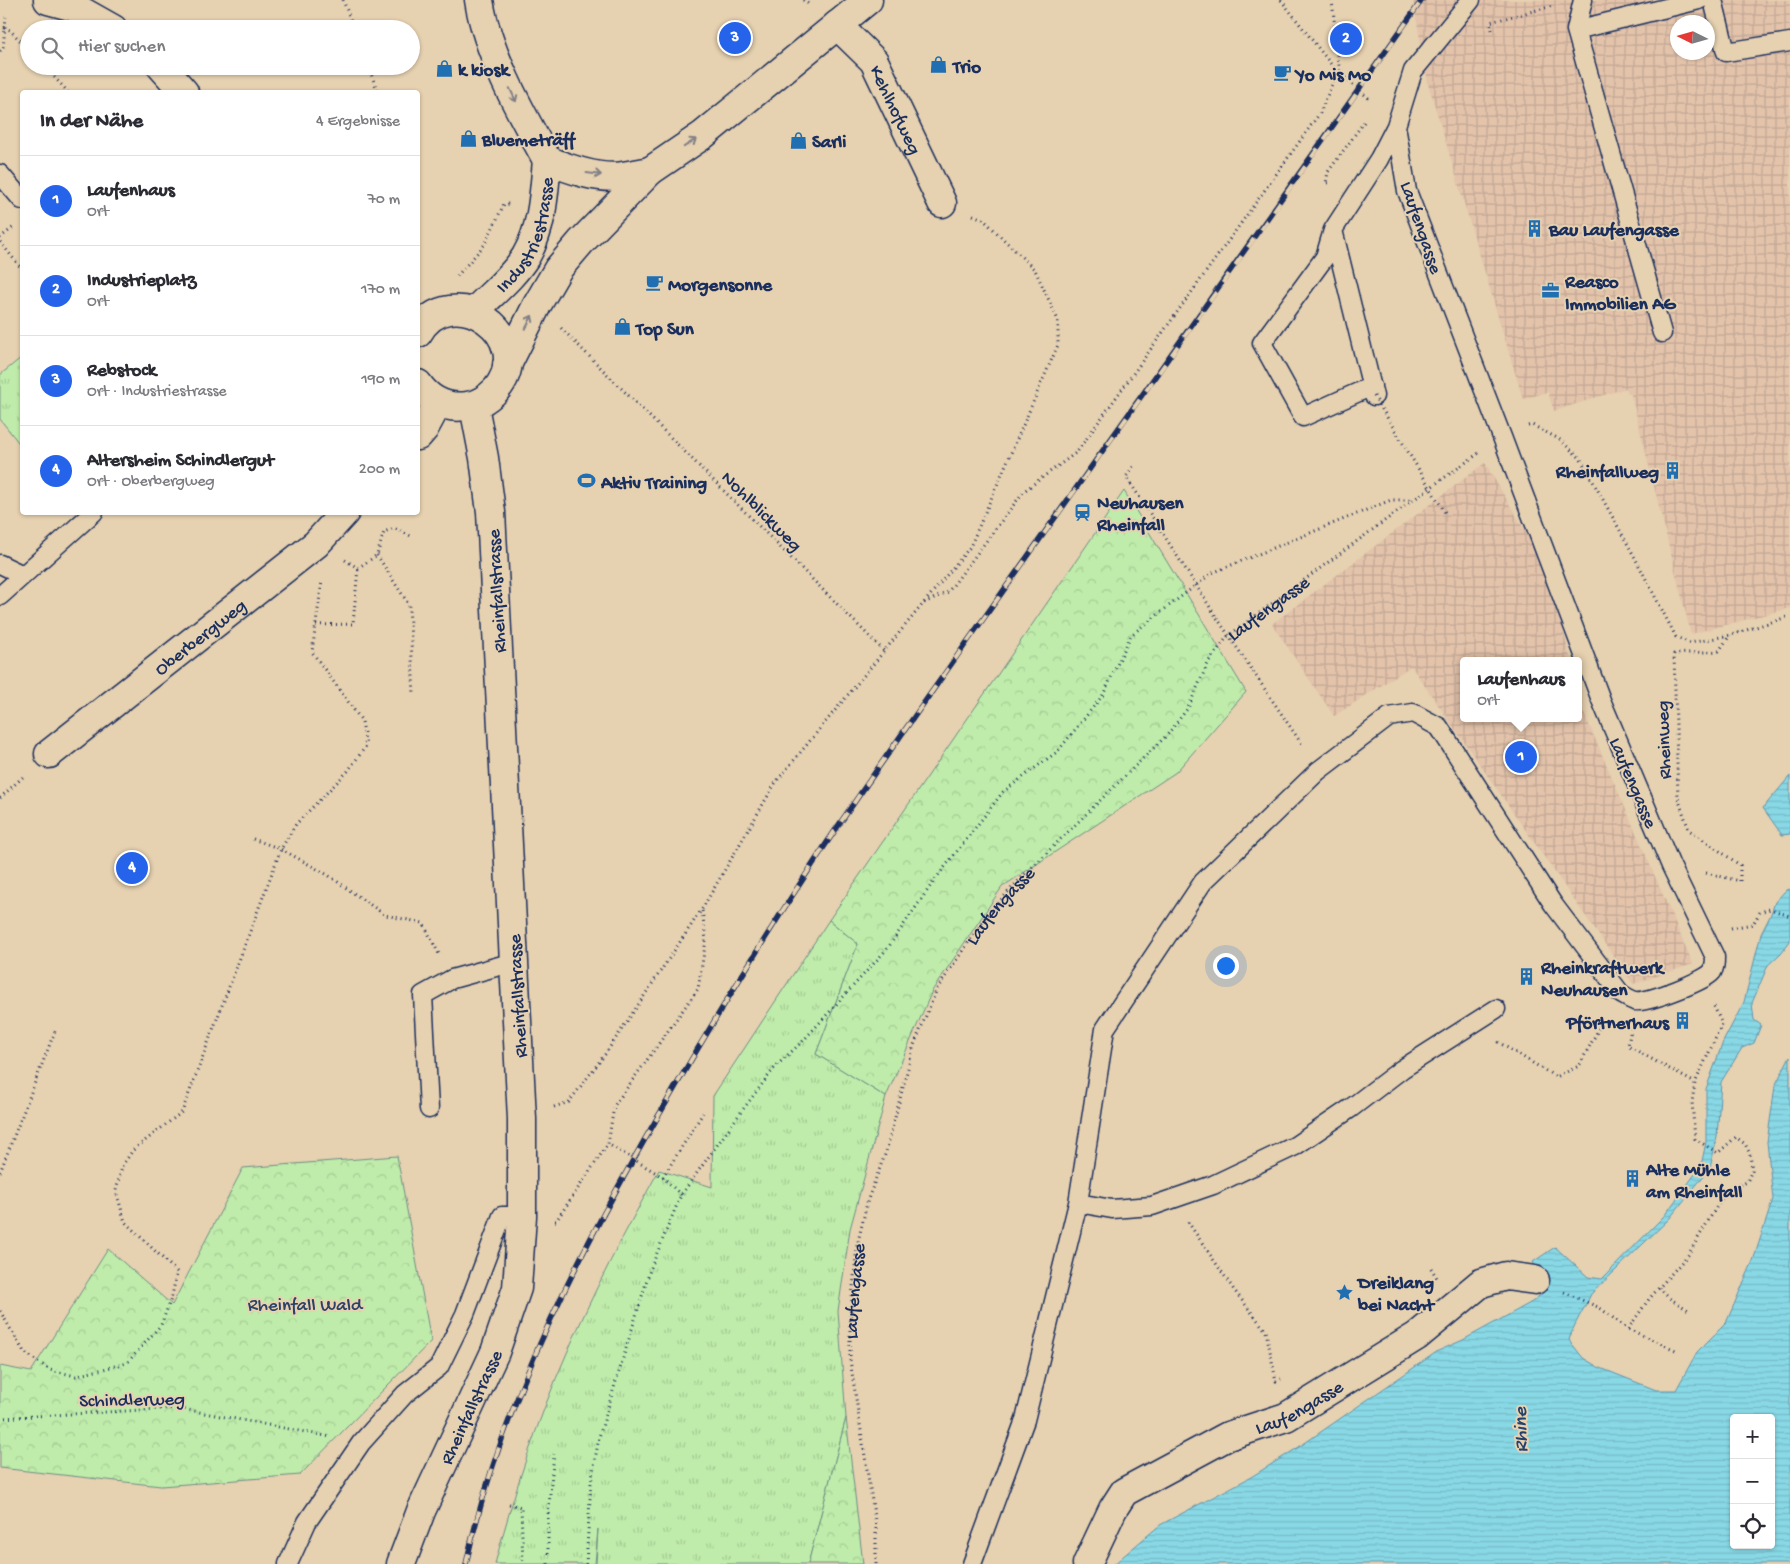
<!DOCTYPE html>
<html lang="de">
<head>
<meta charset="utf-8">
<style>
  body { margin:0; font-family:"Gochi Hand",sans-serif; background:#f7f7f7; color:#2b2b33 }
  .controls { position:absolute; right:15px; bottom:15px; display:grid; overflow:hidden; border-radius:5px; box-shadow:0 1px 4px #0004 }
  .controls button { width:45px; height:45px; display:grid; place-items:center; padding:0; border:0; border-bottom:1px solid #e1e1e2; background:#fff; color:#2b2b33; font:25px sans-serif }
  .compass { position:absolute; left:1670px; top:15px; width:45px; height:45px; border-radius:50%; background:#fff; box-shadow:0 1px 4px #0004; rotate:275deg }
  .you { position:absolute; left:1225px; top:965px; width:18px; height:18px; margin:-12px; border:4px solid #fff; border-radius:50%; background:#1a73e8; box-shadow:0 0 0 8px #1a73e833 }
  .badge { display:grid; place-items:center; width:32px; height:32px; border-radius:50%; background:#2563eb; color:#fff; font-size:16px; font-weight:700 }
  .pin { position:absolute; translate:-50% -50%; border:2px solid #fff; box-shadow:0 1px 5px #0006 }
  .popup { position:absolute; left:1460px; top:657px; width:122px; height:65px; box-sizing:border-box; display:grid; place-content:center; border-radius:5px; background:#fff; filter:drop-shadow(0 1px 4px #0005); font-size:16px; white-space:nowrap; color:#7c7c81 }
  .popup b { font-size:19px; color:#2b2b33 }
  .popup::after { content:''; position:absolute; left:50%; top:100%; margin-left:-10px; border:10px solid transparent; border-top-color:#fff }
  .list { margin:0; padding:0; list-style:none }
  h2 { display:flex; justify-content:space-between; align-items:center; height:65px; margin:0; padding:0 20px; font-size:21px }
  h2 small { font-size:16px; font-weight:400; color:#7c7c81 }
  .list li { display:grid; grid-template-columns:32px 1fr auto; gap:15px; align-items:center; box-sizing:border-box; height:90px; padding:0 20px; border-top:1px solid #e1e1e2 }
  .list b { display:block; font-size:19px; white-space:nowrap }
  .list p { margin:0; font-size:16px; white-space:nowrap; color:#7c7c81 }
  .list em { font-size:16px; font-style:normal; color:#7c7c81 }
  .icon { flex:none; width:28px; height:28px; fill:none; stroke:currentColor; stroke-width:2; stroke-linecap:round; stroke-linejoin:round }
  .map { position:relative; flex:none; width:1790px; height:1564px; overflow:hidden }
  .search { position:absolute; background:#fff; box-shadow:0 1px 4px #0004; left:20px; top:20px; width:400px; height:55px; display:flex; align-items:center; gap:12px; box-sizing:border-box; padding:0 18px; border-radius:28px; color:#7c7c81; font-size:19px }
  .panel { position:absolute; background:#fff; box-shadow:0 1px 4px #0004; left:20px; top:90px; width:400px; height:425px; border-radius:5px }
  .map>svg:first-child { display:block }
</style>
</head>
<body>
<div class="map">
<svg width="1790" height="1564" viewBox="0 0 1790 1564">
  <defs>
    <pattern id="industrial-grid" width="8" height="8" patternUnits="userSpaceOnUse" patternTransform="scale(1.25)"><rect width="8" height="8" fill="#e3c3aa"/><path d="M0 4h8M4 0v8" fill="none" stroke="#c2a895"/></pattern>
    <pattern id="grass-tufts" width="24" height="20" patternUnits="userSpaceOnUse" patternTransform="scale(1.25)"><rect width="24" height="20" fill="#bfecaa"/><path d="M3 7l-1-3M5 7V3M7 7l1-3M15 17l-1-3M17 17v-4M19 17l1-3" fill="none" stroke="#a4cb95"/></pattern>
    <pattern id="forest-crowns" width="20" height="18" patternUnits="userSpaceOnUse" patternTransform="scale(1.25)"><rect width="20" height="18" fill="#bfecaa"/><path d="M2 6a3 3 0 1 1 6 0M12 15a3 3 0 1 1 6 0" fill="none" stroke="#a4cb95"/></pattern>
    <pattern id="water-rules" width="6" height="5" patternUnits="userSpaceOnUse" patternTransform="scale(1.25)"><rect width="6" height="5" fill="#89d8e5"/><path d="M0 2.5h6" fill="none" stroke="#76bac7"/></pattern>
  </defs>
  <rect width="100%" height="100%" fill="#e6d1b0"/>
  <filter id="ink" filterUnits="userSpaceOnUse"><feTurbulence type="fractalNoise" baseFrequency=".02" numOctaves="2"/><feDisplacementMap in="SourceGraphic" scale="10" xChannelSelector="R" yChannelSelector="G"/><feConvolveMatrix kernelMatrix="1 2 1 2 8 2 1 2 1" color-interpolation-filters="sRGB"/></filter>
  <g filter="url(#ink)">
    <!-- industrial -->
    <path fill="url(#industrial-grid)" fill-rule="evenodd" d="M1413,0h377v608l-99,26 -60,-240h-3l-2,-6 -72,23 -6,-19 -25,7 -95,-316zM1678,22h30v30h-30z
      M1485,463l62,105 24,93h-107v57h114l1,-26 4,19 110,253 -60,20 -222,-318 -77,50 -62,-92z"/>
    <!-- grass -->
    <path fill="url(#grass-tufts)" stroke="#6d8e84" d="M22,357v90l-22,-28v-44z
      M829,920l29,24 -42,110 70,43 -36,132 -12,82 8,107 -38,146h-212l2,-35 -3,35h-100c19,-72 42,-143 72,-211 27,-63 59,-123 92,-183l53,17 1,-91z"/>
    <!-- forest -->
    <path fill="url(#forest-crowns)" stroke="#6d8e84" d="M1124,491l122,201 -70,80 -174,115 -70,104 -46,106 -70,-43 42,-110 -29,-24z
      M397,1156l34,185 -131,134 -139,11 -161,-18v-102l31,6 77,-123 64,56 71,-137z
      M846,1418l17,146h-55z"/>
    <!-- water -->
    <path fill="url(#water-rules)" stroke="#5d94af" fill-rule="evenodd" d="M1790,776v58l-8,1 -19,-27z
      M1790,889v52l-9,12 -13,12 -16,38 2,17 7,5 -7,18 -12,5 -21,34 -4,55 -7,31 -41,51 -78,75c-7,16 -17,29 -22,46l14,18 15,9 58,23h20l21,-38 29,-29 27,-62 20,-62 -6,-57 8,-56 15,-30v508h-676l46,-39 91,-48 48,-30 139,-96 25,-11 69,-38 12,-10 6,-15 -12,-6 -5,-9 22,-15 33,30 14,2 62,-63 37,-50 5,-24v-53l17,-47 21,-40 17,-68 10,-20 4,-12 11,-12zM1734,1418h37v127h-37z"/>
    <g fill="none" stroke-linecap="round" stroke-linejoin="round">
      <defs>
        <path id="lane" d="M1583,0l-7,30 86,303
          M1713,0l13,52 64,-10
          M1576,30l123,-30
          M0,174l22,26
          M1333,230l-8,27 -63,86 41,74 69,-31
          M1374,396l-41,-166 46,-71 17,-33
          M0,564l23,11
          M0,596l94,-84
          M429,1109l-6,-114 29,-16 62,-17
          M1078,1203l34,6 40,-3 61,-21 82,-39 56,-38 51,-39 94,-60
          M288,1564l19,-42 54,-79 44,-49 34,-27 26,-53 37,-98h20
          M972,1564l53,-144 53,-217 27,-174 98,-147 115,-111 71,-54 24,-4 26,14 114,177 68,90c4,2 10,6 14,7 13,2 70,-20 77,-29 3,-5 3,-9 3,-15l-44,-91 -70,-166 -99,-263 -95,-246 -11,-65 17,-55 58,-71"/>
        <g id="street">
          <path id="s2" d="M837,25l37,36 68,142"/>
          <path d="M418,436l6,-7 14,-26"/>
          <path id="s3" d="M49,754l267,-210 29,-32"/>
          <path id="s4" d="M1087,1564l26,-55 11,-17 104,-56 58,-19 131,-81 64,-53 25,-7 29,4"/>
        </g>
        <g id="secondary">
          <path d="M48,0l26,7 39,22"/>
          <path d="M479,0c8,53 42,113 68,160"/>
          <path d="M161,66l23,26"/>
          <path d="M547,160c22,9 52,20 76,16 9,-1 18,-3 27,-5"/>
          <path id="s5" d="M474,312c17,-18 39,-35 52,-56 17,-30 18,-63 21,-96"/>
          <path d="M418,333c33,-58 122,3 78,57 -8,8 -18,15 -29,16 -21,3 -37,-5 -49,-22"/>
          <path d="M507,365l30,-60 21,-36 23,-27 69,-71 53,-36 165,-135"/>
          <path id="s6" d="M401,1564l20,-53 74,-159 22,-64 5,-72v-97l-31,-607 -7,-54 -10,-52"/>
        </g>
      </defs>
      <!-- lane casing -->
      <use href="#lane" stroke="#1b2f5e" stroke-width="21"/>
      <!-- street casing -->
      <use href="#street" stroke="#1b2f5e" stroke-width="31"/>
      <!-- secondary casing -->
      <use href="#secondary" stroke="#1b2f5e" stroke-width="31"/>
      <!-- path -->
      <g stroke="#1b2f5e" stroke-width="3" stroke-dasharray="1 4" stroke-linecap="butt">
        <path d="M343,0l11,29"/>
        <path d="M803,0l7,5"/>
        <path d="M1281,0l56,72"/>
        <path d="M1332,0l8,74 5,4"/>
        <path d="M4,28l6,2 19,20"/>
        <path d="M1492,30l-2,-8 63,-16"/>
        <path d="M0,51l3,-3 3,-31"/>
        <path d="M44,66l24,26"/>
        <path d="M368,66l10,26"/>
        <path d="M1328,183l-2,1 2,-12 36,-50"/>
        <path d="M0,238l15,-12"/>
        <path d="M0,242l22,27"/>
        <path d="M457,276l28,-32 19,-40h5"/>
        <path d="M561,328l323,323"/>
        <path d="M1528,426l4,-1 27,14 21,19 53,96 43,83 14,6 41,-8 59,-19"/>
        <path d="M1131,484l-5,-7 9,-13"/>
        <path d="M377,555l32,50 5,89"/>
        <path d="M345,560l13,8 19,-13 7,-23 10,-4 19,9"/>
        <path d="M924,603l24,-11 76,-101 53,-39 243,-339 17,-41 3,2"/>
        <path d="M1217,618l86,128"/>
        <path d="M316,625l37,-1 5,-56"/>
        <path d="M0,798l24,-22"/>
        <path d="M253,839l28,10 47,26 57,40 38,8 16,31"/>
        <path d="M1706,873l34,8v-16l-51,-35 -11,-32 -4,-144 45,-3 11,-16"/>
        <path d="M1731,928l22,-4 7,-12 10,-3 20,7"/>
        <path d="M1631,1028l-3,18 67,37"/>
        <path d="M1498,1042l58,35 23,-11 26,-49"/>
        <path d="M554,1107l15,-5 37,-49 96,-144 74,-127 194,-235 88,-202v-25l-23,-50 -52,-51 -10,-4"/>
        <path d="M0,1172l55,-141"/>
        <path d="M663,1177l40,-64"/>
        <path d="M681,1195l-18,-18 -55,-33 6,-38 84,-117 8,-49 -4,-30"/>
        <path d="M555,1221h1l52,-77"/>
        <path d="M1188,1222l46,68 32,41 10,50 5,-2"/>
        <path d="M1431,1268l6,10"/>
        <path d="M1659,1288l10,10 21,13"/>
        <path d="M1564,1292l36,16 28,21 50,22"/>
        <path d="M0,1311l24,41 26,18 26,6 51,-13 34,-38 11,-29 5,-24 -52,-50 -9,-31 6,-25 11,-16 49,-38 99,-263 15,-25 52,-53 18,-25 -4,-25 -50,-69 10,-71"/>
        <path d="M1628,1329l21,-30 39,-44 38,-64 21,-9 5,-12 -2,-16 -5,-10 -9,-7 -18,16 -23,-14 -3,-37 3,-19 27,-59 -9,-20"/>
        <path d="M0,1418l178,-10 153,29"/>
        <path d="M509,1504l12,3 2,57"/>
        <path d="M548,1564v-49l6,-61"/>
        <path d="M586,1564l5,-81 8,-46 51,-167 31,-75 60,-83 35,-46 26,-24 85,-93 47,-68 69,-89 55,-41 45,-56 28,-60 81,-62 179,-73h22"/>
        <path id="s1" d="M876,1564v-37l-26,-167v-41l7,-73 11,-47 18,-47 28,-107 23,-56 50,-74 33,-36 147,-144 21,-27 21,-47 19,-25 185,-136 66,-47"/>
      </g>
      <!-- lane -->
      <use href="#lane" stroke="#e6d1b0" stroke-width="18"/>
      <!-- street -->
      <use href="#street" stroke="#e6d1b0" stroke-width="28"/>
      <!-- secondary -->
      <use href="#secondary" stroke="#e6d1b0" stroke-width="28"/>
      <defs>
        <path id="rail" d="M466,1564c37,-168 120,-326 207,-473 48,-83 98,-164 151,-244 46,-69 95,-137 143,-205 152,-214 305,-427 455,-642"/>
      </defs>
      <!-- rail casing -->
      <use href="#rail" stroke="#1b2f5e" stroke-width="5.5"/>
      <!-- rail -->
      <use href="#rail" stroke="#e6d1b0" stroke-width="4" stroke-dasharray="11" stroke-linecap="butt"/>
      <!-- path-bridge -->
      <path stroke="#1b2f5e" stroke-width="3" stroke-dasharray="1 4" stroke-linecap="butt" d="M1345,78l26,22
        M1374,396l72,118
        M1131,484l86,134"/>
    </g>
    <!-- one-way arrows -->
    <defs><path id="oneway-shaft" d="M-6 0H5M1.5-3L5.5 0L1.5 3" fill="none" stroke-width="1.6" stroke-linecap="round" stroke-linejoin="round" transform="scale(1.25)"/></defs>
    <g stroke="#808087">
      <use href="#oneway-shaft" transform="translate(513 95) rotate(65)"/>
      <use href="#oneway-shaft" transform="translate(690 143) rotate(-34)"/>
      <use href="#oneway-shaft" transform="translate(594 174) rotate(7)"/>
      <use href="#oneway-shaft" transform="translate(529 322) rotate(-64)"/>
    </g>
  </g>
  <!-- icons -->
  <defs>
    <symbol id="shop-bare" viewBox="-9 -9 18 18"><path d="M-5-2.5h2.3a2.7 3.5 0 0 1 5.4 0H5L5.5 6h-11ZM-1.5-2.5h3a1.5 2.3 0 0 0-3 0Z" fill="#1f6fb2" stroke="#e6d1b0" stroke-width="2.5" paint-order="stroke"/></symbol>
    <symbol id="cafe-bare" viewBox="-9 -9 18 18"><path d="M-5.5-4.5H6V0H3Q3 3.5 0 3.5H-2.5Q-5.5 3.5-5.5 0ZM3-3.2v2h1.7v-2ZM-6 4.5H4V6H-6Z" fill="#1f6fb2" stroke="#e6d1b0" stroke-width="2.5" paint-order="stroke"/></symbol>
    <symbol id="building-bare" viewBox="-9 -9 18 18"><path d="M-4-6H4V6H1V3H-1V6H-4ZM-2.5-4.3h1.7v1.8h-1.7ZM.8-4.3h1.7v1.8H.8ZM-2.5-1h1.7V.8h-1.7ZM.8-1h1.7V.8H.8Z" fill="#1f6fb2" stroke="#e6d1b0" stroke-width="2.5" paint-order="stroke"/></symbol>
    <symbol id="office-bare" viewBox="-9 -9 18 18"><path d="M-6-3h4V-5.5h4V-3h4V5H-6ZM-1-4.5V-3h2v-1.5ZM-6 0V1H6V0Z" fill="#1f6fb2" stroke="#e6d1b0" stroke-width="2.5" paint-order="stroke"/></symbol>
    <symbol id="stadium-bare" viewBox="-9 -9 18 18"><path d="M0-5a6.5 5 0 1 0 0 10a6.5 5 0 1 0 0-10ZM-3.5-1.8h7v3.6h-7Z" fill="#1f6fb2" stroke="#e6d1b0" stroke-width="2.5" paint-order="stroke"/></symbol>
    <symbol id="station-bare" viewBox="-9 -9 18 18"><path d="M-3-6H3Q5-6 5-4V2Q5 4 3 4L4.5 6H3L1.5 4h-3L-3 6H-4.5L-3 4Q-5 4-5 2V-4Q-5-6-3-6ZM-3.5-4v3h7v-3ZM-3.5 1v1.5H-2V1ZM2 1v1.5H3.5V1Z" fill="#1f6fb2" stroke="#e6d1b0" stroke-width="2.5" paint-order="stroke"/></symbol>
    <symbol id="sight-bare" viewBox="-9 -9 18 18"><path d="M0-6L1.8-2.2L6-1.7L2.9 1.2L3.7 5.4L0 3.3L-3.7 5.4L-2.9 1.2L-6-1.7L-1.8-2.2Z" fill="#1f6fb2" stroke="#e6d1b0" stroke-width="2.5" paint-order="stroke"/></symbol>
  </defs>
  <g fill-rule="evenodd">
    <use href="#shop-bare" x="926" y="52" width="25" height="25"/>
    <use href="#shop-bare" x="432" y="56" width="25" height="25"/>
    <use href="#cafe-bare" x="1270" y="60" width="25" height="25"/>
    <use href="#shop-bare" x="456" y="126" width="25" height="25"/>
    <use href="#shop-bare" x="786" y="128" width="25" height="25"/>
    <use href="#building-bare" x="1522" y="216" width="25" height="25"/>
    <use href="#cafe-bare" x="642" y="270" width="25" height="25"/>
    <use href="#office-bare" x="1538" y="278" width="25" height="25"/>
    <use href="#shop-bare" x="610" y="314" width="25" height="25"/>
    <use href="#building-bare" x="1660" y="458" width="25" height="25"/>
    <use href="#stadium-bare" x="574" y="468" width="25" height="25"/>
    <use href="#station-bare" x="1070" y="500" width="25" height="25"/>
    <use href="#building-bare" x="1514" y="964" width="25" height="25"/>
    <use href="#building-bare" x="1670" y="1008" width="25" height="25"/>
    <use href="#building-bare" x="1620" y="1166" width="25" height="25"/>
    <use href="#sight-bare" x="1332" y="1280" width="25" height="25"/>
  </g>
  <g text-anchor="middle" stroke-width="4" stroke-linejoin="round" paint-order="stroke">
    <!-- poi labels -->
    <g font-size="19" font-weight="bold" fill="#1b2f5e" stroke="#e6d1b0" text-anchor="start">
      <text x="953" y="72">Trio</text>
      <text x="458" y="75">k kiosk</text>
      <text x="1296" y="80">Yo Mis Mo</text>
      <text x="482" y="145">Bluemeträff</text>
      <text x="812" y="147">Sarli</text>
      <text x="1549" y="235">Bau Laufengasse</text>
      <text x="1565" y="287">Reasco<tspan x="1565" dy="22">Immobilien AG</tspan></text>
      <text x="668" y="290">Morgensonne</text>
      <text x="636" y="334">Top Sun</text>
      <text x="1659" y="477" text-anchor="end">Rheinfallweg</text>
      <text x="601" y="488">Aktiv Training</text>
      <text x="1097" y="508">Neuhausen<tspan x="1097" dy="22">Rheinfall</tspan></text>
      <text x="1541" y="973">Rheinkraftwerk<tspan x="1541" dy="22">Neuhausen</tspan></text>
      <text x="1669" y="1028" text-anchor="end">Pförtnerhaus</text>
      <text x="1646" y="1175">Alte Mühle<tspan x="1646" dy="22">am Rheinfall</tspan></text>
      <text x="1358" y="1288">Dreiklang<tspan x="1358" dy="22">bei Nacht</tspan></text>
    </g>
    <!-- street labels -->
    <g font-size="19" fill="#1b2f5e" stroke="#e6d1b0">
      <text dy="7" stroke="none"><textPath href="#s2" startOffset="105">Kehlhofweg</textPath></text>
      <text transform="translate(1423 227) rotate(71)" y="7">Laufengasse</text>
      <text dy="7" stroke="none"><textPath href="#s5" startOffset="96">Industriestrasse</textPath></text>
      <text transform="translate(763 510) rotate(45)" y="7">Nohlblickweg</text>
      <text transform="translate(495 591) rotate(-93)" y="7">Rheinfallstrasse</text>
      <text dy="7" stroke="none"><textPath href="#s1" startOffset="1100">Laufengasse</textPath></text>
      <text dy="7" stroke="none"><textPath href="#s3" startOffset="191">Oberbergweg</textPath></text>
      <text transform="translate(1662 740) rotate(-92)" y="7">Rheinweg</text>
      <text transform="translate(1635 782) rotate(67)" y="7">Laufengasse</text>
      <text dy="7" stroke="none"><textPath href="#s1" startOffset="695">Laufengasse</textPath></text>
      <text transform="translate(516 996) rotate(-93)" y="7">Rheinfallstrasse</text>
      <text dy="7" stroke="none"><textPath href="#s1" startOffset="275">Laufengasse</textPath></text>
      <text transform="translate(132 1398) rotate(-1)" y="7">Schindlerweg</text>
      <text dy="7" stroke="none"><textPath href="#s4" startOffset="276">Laufengasse</textPath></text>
      <text dy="7" stroke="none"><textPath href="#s6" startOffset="172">Rheinfallstrasse</textPath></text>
    </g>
    <!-- park labels -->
    <g font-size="19" fill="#2b4266" stroke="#e6d1b0">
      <text x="305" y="1310">Rheinfall Wald</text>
    </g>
    <!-- water labels -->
    <g font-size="20" font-style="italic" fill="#26406c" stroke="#e6d1b0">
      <text transform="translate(1519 1430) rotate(-91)" y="7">Rhine</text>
    </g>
  </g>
</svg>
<div class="controls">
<button>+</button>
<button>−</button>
<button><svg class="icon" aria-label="locate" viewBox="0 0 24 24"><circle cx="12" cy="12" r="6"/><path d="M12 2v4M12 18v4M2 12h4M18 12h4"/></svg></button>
</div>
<svg class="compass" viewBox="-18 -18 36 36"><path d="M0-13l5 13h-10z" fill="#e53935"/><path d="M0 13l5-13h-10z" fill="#7c7c81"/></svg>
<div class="you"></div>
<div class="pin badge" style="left:1521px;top:757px">1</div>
<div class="popup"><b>Laufenhaus</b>Ort</div>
<div class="pin badge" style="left:1346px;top:39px">2</div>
<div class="pin badge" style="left:735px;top:38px">3</div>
<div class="pin badge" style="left:132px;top:868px">4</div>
<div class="search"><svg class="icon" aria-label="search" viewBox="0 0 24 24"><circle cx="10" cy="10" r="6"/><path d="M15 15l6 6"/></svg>Hier suchen</div>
<section class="panel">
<h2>In der Nähe<small>4 Ergebnisse</small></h2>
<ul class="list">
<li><span class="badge">1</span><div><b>Laufenhaus</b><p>Ort</p></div><em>70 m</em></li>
<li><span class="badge">2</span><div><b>Industrieplatz</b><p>Ort</p></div><em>170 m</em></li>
<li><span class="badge">3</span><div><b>Rebstock</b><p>Ort · Industriestrasse</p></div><em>190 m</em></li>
<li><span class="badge">4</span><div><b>Altersheim Schindlergut</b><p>Ort · Oberbergweg</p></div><em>200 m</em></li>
</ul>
</section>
</div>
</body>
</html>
